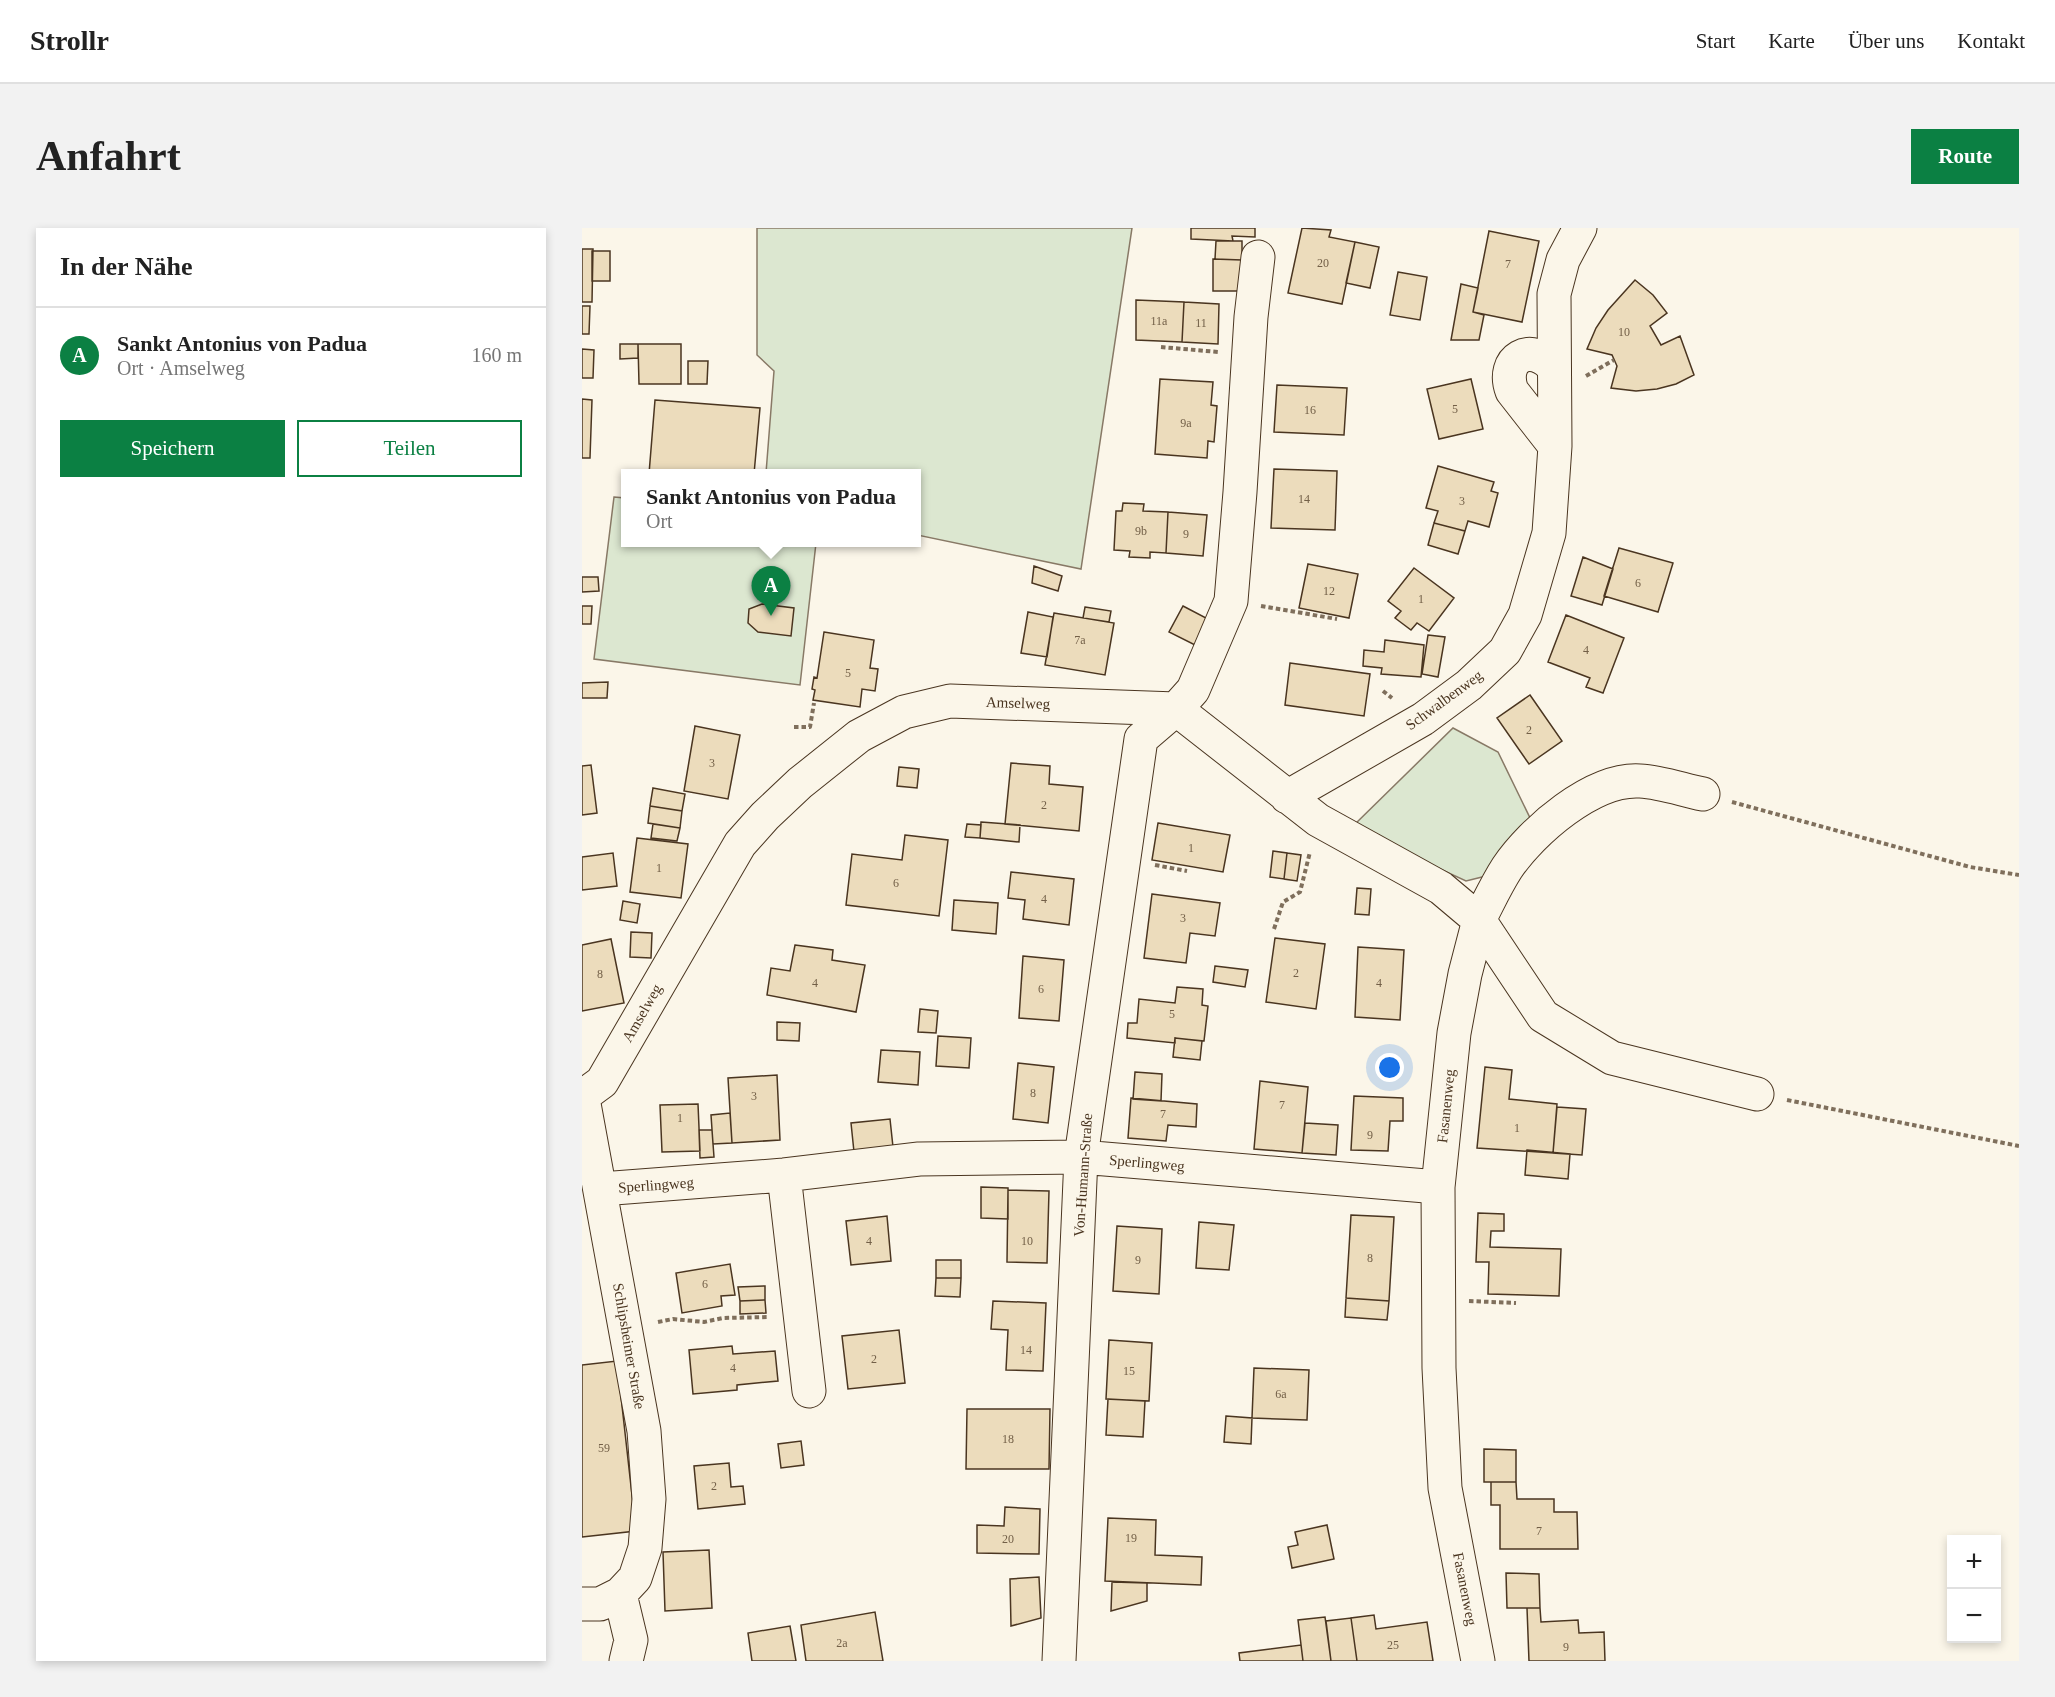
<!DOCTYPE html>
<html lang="de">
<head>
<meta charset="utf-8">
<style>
  body { margin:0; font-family:"Times New Roman",serif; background:#f2f2f2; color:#222 }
  .controls { position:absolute; right:18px; bottom:18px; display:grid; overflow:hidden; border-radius:0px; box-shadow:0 3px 9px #0003 }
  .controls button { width:54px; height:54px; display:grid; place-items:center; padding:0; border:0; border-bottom:2px solid #e0e0e0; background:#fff; color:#222; font:30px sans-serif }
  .you { position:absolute; left:808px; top:840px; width:21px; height:21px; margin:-15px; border:4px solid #fff; border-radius:50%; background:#1a73e8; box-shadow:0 0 0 9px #1a73e833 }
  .badge { display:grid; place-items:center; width:39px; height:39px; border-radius:50%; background:#0b8043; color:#fff; font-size:20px; font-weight:700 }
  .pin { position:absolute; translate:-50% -50px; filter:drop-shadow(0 2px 3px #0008) }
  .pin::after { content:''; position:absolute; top:32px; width:21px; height:18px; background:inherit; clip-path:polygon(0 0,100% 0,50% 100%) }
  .popup { position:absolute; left:39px; top:241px; width:300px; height:78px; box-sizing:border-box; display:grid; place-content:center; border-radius:0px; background:#fff; filter:drop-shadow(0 2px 4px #0005); font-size:20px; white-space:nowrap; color:#767676 }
  .popup b { font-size:22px; color:#222 }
  .popup::after { content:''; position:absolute; left:50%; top:100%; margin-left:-12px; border:12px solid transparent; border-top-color:#fff }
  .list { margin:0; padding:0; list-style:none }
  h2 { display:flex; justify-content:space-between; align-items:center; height:78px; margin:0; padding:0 24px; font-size:26px }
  h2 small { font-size:20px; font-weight:400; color:#767676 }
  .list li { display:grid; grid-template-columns:39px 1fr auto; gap:18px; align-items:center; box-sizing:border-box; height:96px; padding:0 24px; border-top:2px solid #e0e0e0 }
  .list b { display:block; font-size:22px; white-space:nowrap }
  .list p { margin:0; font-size:20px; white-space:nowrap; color:#767676 }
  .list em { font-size:20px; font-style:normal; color:#767676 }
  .actions { display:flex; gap:12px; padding:18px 24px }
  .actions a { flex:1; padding:14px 0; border:2px solid #0b8043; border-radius:0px; text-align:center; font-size:21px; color:#0b8043 }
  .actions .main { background:#0b8043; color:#fff }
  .map { position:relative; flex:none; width:1437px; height:1433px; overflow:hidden; border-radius:0px }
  header { display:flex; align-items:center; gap:36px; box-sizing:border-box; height:84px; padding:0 30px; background:#fff; border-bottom:2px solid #e0e0e0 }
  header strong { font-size:28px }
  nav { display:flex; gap:33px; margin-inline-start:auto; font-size:21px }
  .intro { display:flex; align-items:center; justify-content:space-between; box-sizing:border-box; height:144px; padding:0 36px }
  h1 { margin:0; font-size:42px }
  .button { padding:15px 27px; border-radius:0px; background:#0b8043; color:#fff; font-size:21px; font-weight:700 }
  main { display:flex; gap:36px; padding:0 36px }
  aside { flex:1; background:#fff; border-radius:0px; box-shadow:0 3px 9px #0003 }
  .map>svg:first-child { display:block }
</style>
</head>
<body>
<header>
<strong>Strollr</strong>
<nav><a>Start</a><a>Karte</a><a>Über uns</a><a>Kontakt</a></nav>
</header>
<div class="intro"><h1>Anfahrt</h1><a class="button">Route</a></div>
<main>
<aside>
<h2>In der Nähe<small></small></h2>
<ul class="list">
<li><span class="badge">A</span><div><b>Sankt Antonius von Padua</b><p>Ort · Amselweg</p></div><em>160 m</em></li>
</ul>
<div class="actions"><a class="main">Speichern</a><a>Teilen</a></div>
</aside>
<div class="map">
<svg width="1437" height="1433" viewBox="0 0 1437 1433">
  <rect width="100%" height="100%" fill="#fbf6e9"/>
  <!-- green -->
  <path fill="#dce7d0" stroke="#887966" stroke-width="1.5" d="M175,0h375l-51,341 -164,-34 -1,-61 -150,-1 8,-102 -17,-16z
    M32,269l11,1 1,44 190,1 -16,142 -206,-26z
    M871,500l45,24 34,70 -46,54 -20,5 -115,-53z"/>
  <!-- building -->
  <path fill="#ecdcbc" stroke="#4a3520" stroke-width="1.5" d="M609,0h64v9l-23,-1 1,5 -42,-2z
    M720,0l29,2 -2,7 26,5 -13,62 -54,-11z
    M907,3l50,10 -17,81 -49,-10z
    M634,13h26v19l-27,-1z
    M773,14l24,5 -9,41 -24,-5z
    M0,21h11l-1,53h-10z
    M10,23h18v30h-18z
    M631,31l29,1v31h-29z
    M816,44l29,5 -7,43 -30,-5z
    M1053,52l18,15 14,18 -17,13 11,19 19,-9 14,39 -18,9 -19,5 -21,2 -25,-3 6,-22 -5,-11 -25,-6 9,-21 12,-18z
    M879,56l17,4 -5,24 11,3 -5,25h-28z
    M554,72l48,2 -2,40 -46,-2z
    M602,74l35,2 -1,40 -36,-2z
    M0,78h8l-1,28h-7z
    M38,116h18v14l-18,1z
    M56,116h43v40h-42z
    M0,121l12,1 -1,28h-11z
    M106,133h20l-1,23h-19z
    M578,151l53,3 -2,23 6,1 -3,36 -6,-1 -1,17 -52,-4z
    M889,151l12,50 -44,10 -12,-50z
    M695,157l70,3 -3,47 -70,-3z
    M0,171l10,1 -2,58h-8z
    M73,172l105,8 -6,66h-105z
    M856,238l56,16 -3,9 7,2 -9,34 -21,-6 -3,10 -31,-8 4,-12 -12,-3z
    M692,241l63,2 -2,59 -64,-2z
    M541,275l21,1 -1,7 25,1 -2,41 -16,-1v6l-21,-1 1,-6 -16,-1 2,-39h6z
    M586,284l39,3 -4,41 -37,-3z
    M852,295l31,8 -7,23 -30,-9z
    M1037,320l54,15 -15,49 -54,-16z
    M1001,329l30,12 -11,36 -31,-9z
    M726,336l50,10 -9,44 -50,-10z
    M452,338l28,10 -4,15 -26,-8z
    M832,340l40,30 -25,33 -12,-8 -6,7 -16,-12 6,-7 -13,-10z
    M0,349h16l1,14 -17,1z
    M180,376l32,4 -3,28 -33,-4 -10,-9 1,-14z
    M0,378h10l-1,18h-9z
    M601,378l25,13 -13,26 -26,-13z
    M503,379l26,4 -2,11 -26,-4z
    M446,384l25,5 -6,40 -26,-4z
    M472,385l60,10 -9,52 -60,-10z
    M984,387l58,23 -21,55 -17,-6 4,-9 -42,-16z
    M242,404l50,8 -4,28 8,1 -3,22 -13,-2 -2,18 -47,-7 2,-10 -3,-1 2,-12 3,1z
    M846,407l17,2 -7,40 -16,-3z
    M803,412l39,5 -3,32 -40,-3 1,-6 -19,-2 1,-16 20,2z
    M708,435l80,11 -6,42 -79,-11z
    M26,454l-1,16h-25v-15z
    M948,467l32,46 -33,23 -32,-46z
    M113,498l45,9 -12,64 -44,-8z
    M429,535l39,3 -1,18 34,3 -4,44 -74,-7z
    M9,537l6,48 -15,2v-49z
    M317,539l20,2 -2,19 -20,-2z
    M71,560l32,6 -3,17 -32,-5z
    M68,578l32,5 -2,17 -32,-5z
    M399,594l39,3 -1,17 -39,-4z
    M576,595l72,12 -7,37 -71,-12z
    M71,596l27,4 -3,13 -26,-3z
    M385,596l14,1 -1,13 -15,-1z
    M323,607l43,5 -9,76 -93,-11 6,-51 50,6z
    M55,610l51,6 -7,54 -51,-6z
    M691,623l14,2 -3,26 -14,-2z
    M31,625l4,33 -35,4v-33z
    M705,625l14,2 -4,26 -13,-2z
    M429,644l63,7 -5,46 -46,-6 2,-19 -17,-2z
    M775,660l14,1 -2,26 -14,-1z
    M570,666l68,9 -5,33 -25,-3 -4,30 -42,-5z
    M372,672l44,3 -2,31 -44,-4z
    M41,673l17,3 -3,19 -17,-3z
    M49,704l21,1 -1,25 -21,-1z
    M693,710l50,6 -9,65 -50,-7z
    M29,711l13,64 -42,8v-66z
    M213,717l38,5 -1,10 33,5 -9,47 -89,-17 4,-27 19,3z
    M776,719l46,3 -4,70 -45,-3z
    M441,728l41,4 -5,61 -40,-3z
    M633,738l33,4 -3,17 -32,-5z
    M595,759l26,2 -1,16 6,1 -4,35 -29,-3v5l-48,-5 1,-15h9l2,-24 36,4z
    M338,781l18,2 -2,22 -18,-1z
    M195,794l23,1 -1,18 -22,-1z
    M356,808l33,2 -2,30 -33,-2z
    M593,810l27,3 -2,19 -27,-3z
    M299,822l39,2 -2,33 -40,-3z
    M436,835l36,4 -6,56 -35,-4z
    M903,839l27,3 -3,29 48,5 -4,49 -76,-5z
    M553,844l27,2 -1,27 -28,-2z
    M195,847l3,65 -48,3 -4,-65z
    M678,853l48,6 -6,66 -48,-4z
    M772,868l49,2v23h-13l-2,30 -37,-1z
    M549,870l66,6 -1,23 -28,-2 -2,16 -38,-3z
    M116,876l2,47 -38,1 -2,-47z
    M975,879l29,2 -4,46 -29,-2z
    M148,885l2,30 -19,1 -2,-29z
    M308,891l3,28 -39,5 -3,-29z
    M723,895l33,2 -2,30 -34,-2z
    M117,902h13l2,27 -14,1z
    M945,922l43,4 -2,25 -43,-4z
    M399,959l27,1v31l-27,-1z
    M426,962l41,1 -2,72 -40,-1z
    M896,985l26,1v17h-13l-1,16 71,2 -2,47 -71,-2 1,-32h-13z
    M769,987l43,2 -5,84 -43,-3z
    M305,988l4,45 -40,4 -5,-44z
    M617,994l35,3 -5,45 -33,-2z
    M535,998l45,3 -3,65 -46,-3z
    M354,1032h25v18h-25z
    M148,1036l5,31 -14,1 1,10 -40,7 -6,-40z
    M354,1050h25l-1,19 -25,-1z
    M183,1058v14l-25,1 -2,-14z
    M764,1070l43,3 -2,19 -42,-3z
    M183,1072l1,13 -26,1v-13z
    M411,1073l53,2 -3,68 -37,-1 2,-40 -17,-1z
    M317,1102l6,53 -57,6 -6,-53z
    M527,1112l43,3 -3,58 -43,-2z
    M150,1118l1,8 42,-3 3,30 -41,4v5l-44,4 -4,-44z
    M35,1133l19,170 -54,6v-172z
    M672,1140l55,2 -2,50 -55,-2z
    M526,1171l37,2 -2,36 -37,-2z
    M385,1181h83l-1,60h-83z
    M644,1188l26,2 -1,26 -27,-2z
    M219,1213l3,24 -23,3 -3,-24z
    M902,1221l32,1v32h-32z
    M147,1235l2,24 12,-1 2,18 -47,5 -4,-43z
    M909,1254h25l1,17h37v13h23l1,37h-78v-44h-9z
    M423,1279l35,2 -1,45 -62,-1v-28l27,1z
    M526,1290l48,2 -1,35 47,2 -1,28 -96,-4z
    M745,1297l7,34 -42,9 -4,-21 10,-2 -3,-13z
    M127,1322l3,58 -47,3 -2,-59z
    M924,1345l33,1 1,34h-33z
    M457,1349l2,41 -30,8 -1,-47z
    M530,1354l35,1v18l-36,10z
    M945,1380h13l1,14 37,-2 1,13 25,-1 1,29h-76z
    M293,1384l8,49h-77l-5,-36z
    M792,1387l2,14 51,-7 6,39h-76l-6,-43z
    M743,1389l6,44h-28l-5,-41z
    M769,1390l6,43h-26l-5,-40z
    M208,1398l6,35h-44l-4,-28z
    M719,1417l2,16h-63l-1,-8z"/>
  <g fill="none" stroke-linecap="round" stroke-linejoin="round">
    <defs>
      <path id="minor" d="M972,140c-23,-28 -54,-9 -42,23l43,55
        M1121,566c-20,-4 -42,-12 -63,-13 -47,-3 -108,50 -133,87 -11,17 -19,35 -28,52l64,96 69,42 145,36
        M705,569l136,-78 46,-34 36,-34 20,-36 24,-82 6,-87 -1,-152 9,-34 17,-32
        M0,865l62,338 5,68 -4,49 -10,30 -15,16 -20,10h-18
        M1,868l19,-14 138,-238 25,-28 35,-33 59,-47 45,-24 46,-11 226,8 17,-19 38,-89 9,-109 11,-175 7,-60
        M202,947l25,216
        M19,961l183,-14 135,-16 162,-2 357,30
        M38,1366l11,46 -5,21
        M477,1433l22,-504 60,-418 35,-30 142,111 123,68 38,32 -14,54 -11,59 -16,154 1,181 6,120 33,173"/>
    </defs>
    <!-- minor casing -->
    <use href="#minor" stroke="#4a3520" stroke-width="35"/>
    <!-- path -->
    <path stroke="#7f6f5c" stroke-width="4" stroke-dasharray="4.5 3" stroke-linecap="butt" d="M579,119l57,5
      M1004,148l28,-16
      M679,378l76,13
      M801,463l9,7
      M212,499h16l4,-24
      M1150,574l238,65 49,8
      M573,637l32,6
      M692,701l9,-27 17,-10 10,-40
      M1205,872l232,46
      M887,1073l47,2
      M76,1094l15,-3 31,3 19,-4 46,-1"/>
    <!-- minor -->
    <use href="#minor" stroke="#fbf6e9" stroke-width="33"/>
  </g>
  <g text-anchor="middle" stroke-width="4.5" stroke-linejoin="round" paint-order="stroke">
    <!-- number labels -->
    <g font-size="12" fill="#725f47">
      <text x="741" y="39">20</text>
      <text x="926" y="40">7</text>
      <text x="577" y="97">11a</text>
      <text x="619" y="99">11</text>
      <text x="1042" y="108">10</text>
      <text x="873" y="185">5</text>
      <text x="728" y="186">16</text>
      <text x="604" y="199">9a</text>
      <text x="722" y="275">14</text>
      <text x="880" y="277">3</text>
      <text x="559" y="307">9b</text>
      <text x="604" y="310">9</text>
      <text x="1056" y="359">6</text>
      <text x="747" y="367">12</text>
      <text x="839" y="375">1</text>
      <text x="498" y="416">7a</text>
      <text x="1004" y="426">4</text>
      <text x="266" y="449">5</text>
      <text x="947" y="506">2</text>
      <text x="130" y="539">3</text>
      <text x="462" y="581">2</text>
      <text x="609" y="624">1</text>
      <text x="77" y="644">1</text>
      <text x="314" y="659">6</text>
      <text x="462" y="675">4</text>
      <text x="601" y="694">3</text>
      <text x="714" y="749">2</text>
      <text x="18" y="750">8</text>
      <text x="233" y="759">4</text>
      <text x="797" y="759">4</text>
      <text x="459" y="765">6</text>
      <text x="590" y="790">5</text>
      <text x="451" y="869">8</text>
      <text x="172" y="872">3</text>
      <text x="700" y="881">7</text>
      <text x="581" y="890">7</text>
      <text x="98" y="894">1</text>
      <text x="935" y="904">1</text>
      <text x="788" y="911">9</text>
      <text x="287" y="1017">4</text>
      <text x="445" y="1017">10</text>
      <text x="788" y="1034">8</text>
      <text x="556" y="1036">9</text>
      <text x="123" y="1060">6</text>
      <text x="444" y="1126">14</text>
      <text x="292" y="1135">2</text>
      <text x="151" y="1144">4</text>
      <text x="547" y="1147">15</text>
      <text x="699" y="1170">6a</text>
      <text x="426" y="1215">18</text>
      <text x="22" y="1224">59</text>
      <text x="132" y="1262">2</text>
      <text x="957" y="1307">7</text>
      <text x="549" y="1314">19</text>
      <text x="426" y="1315">20</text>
      <text x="260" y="1419">2a</text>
      <text x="811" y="1421">25</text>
      <text x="984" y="1423">9</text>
    </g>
    <!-- street labels -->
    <g font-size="15" fill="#4a3520" stroke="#fbf6e9">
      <text transform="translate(862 472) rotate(-36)" y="5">Schwalbenweg</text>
      <text transform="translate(436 475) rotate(2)" y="5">Amselweg</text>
      <text transform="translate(60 785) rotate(-60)" y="5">Amselweg</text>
      <text transform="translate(864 878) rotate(-84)" y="5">Fasanenweg</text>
      <text transform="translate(565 935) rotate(5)" y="5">Sperlingweg</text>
      <text transform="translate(501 947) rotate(-86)" y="5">Von-Humann-Straße</text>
      <text transform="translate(74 957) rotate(-4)" y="5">Sperlingweg</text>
      <text transform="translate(47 1118) rotate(80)" y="5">Schlipsheimer Straße</text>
      <text transform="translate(883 1361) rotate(79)" y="5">Fasanenweg</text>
    </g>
  </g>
</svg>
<div class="controls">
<button>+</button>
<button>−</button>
</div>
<div class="you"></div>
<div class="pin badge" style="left:189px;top:388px">A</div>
<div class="popup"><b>Sankt Antonius von Padua</b>Ort</div>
</div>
</main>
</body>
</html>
